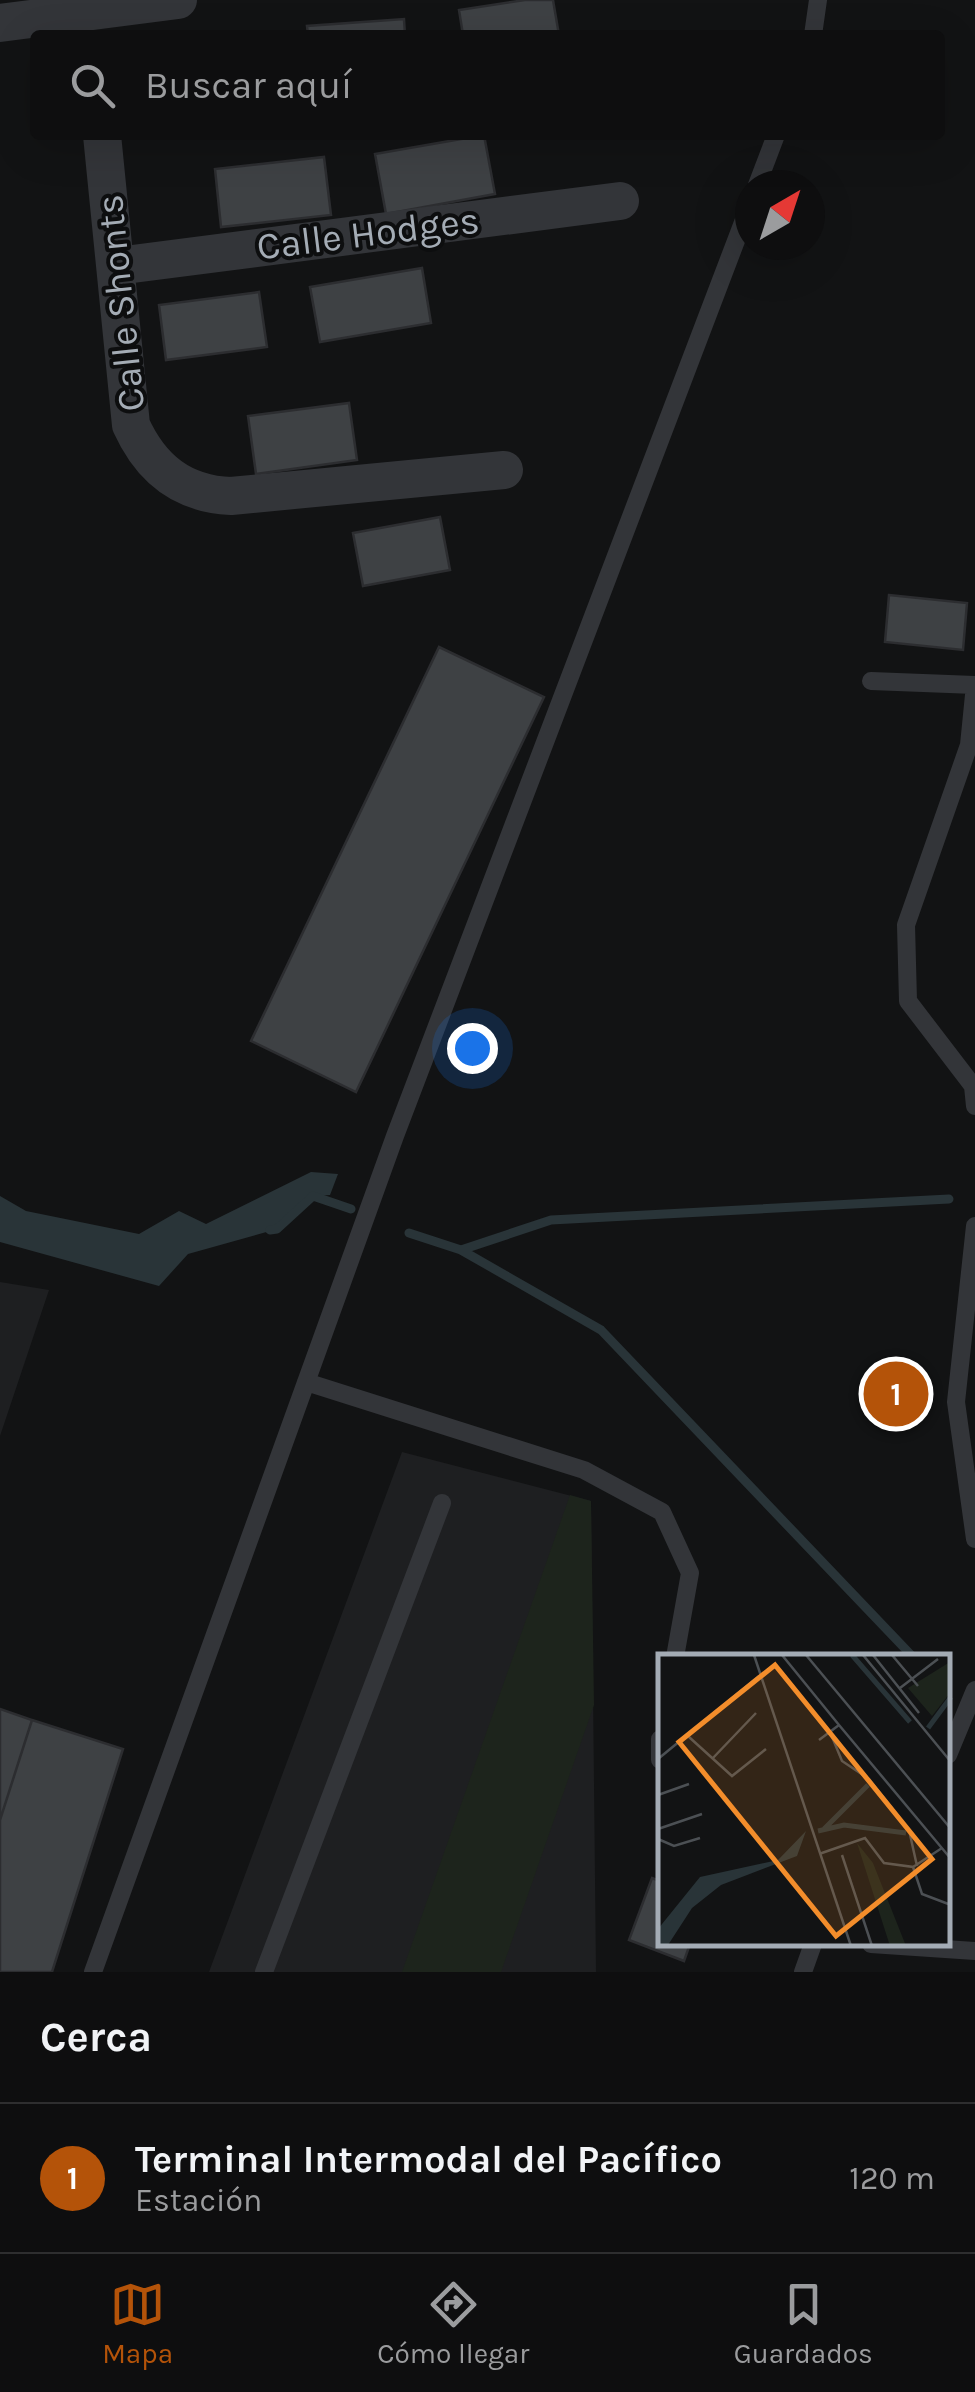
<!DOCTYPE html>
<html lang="es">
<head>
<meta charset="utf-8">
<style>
  body { margin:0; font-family:Karla,sans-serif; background:#1c1c1d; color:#f1f3f6 }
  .compass { position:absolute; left:735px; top:170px; width:90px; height:90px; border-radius:50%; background:#0e0e0f; box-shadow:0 10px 40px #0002; rotate:39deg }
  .you { position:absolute; left:472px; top:1048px; width:35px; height:35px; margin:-25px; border:8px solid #fff; border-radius:50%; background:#1a73e8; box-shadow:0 0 0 15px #1a73e833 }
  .badge { display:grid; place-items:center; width:65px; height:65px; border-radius:50%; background:#b45309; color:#fff; font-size:32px; font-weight:700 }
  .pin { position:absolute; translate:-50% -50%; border:5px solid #fff; box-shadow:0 2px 10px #0006 }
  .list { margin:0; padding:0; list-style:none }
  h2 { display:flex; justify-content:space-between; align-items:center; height:130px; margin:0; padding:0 40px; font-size:42px }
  h2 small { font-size:32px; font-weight:400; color:#9b9c9e }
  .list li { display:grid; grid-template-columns:65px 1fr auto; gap:30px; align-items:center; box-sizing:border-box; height:150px; padding:0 40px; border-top:2px solid #2e2e2f }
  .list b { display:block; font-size:38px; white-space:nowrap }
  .list p { margin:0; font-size:32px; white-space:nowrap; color:#9b9c9e }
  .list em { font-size:32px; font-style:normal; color:#9b9c9e }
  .icon { flex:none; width:55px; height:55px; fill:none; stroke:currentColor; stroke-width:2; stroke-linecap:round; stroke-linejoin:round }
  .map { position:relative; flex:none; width:975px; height:1972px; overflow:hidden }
  .search { position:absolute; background:#0e0e0f; box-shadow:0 10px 40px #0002; left:30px; right:30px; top:30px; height:110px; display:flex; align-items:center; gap:25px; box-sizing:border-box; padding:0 35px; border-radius:10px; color:#9b9c9e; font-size:38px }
  .sheet { height:280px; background:#0e0e0f }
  nav { display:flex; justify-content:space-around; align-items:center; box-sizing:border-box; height:140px; border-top:2px solid #2e2e2f; background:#0e0e0f; font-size:28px; color:#9b9c9e }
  nav a { display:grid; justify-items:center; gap:5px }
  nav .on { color:#b45309 }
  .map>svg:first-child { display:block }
</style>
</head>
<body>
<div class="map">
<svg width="975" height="1972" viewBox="0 0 975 1972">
  <rect width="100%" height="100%" fill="#121314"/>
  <!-- built -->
  <path fill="#1e1f21" d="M0,1282l49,8 -49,146z
    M402,1452l189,49 5,471h-387z"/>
  <!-- green -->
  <path fill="#1d241c" d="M570,1495l21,6 3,204 -93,267h-99z"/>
  <!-- water -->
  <path fill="#293438" d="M311,1172l27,2 -8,21 -18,1 -35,33 -89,25 -29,32 -159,-44v-46l26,15 113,23 40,-23 27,13z"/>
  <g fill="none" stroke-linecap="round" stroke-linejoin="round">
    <!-- stream -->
    <path stroke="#293438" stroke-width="9" d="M270,1230l7,-1 36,-33 38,13
      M409,1233l52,17 140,80 312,327
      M461,1250l90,-30 398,-21"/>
  </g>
  <!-- building -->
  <path fill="#3e4144" stroke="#2c2d30" stroke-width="2.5" d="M525,0h28l6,35h-96l-4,-25z
    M404,19l1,16h-97l-1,-9z
    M484,135l11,59 -109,20 -11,-60z
    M324,157l7,58 -110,12 -6,-58z
    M422,268l9,55 -111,19 -10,-55z
    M259,292l8,55 -101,13 -7,-55z
    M349,403l8,57 -101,14 -8,-58z
    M440,517l10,53 -87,16 -10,-53z
    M889,595l78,8 -4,47 -78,-8z
    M439,647l105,50 -188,395 -105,-51z
    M0,1709l32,11 -32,100z
    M32,1720l91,29 -71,223h-52v-152z
    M652,1878l8,3v63h30l-6,17 -55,-21z"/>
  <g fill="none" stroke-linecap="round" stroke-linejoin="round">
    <!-- service -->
    <path stroke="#333539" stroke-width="18" d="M813,35l5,-35
      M757,185l19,-50
      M871,681l104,4
      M975,685l-6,60 -63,180 2,76 65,85 2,20
      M975,1226l-19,176 19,137
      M306,1382l278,88 78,42 28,61 -15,84
      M660,1739v21
      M948,1755l27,-65
      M871,1944l104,7
      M93,1972l302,-836 355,-932
      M264,1972l178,-469
      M803,1972l10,-28"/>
    <!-- minor -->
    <path stroke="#333539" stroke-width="38" d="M0,23l178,-23
      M102,135l29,290c20,44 51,69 100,71l273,-26
      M117,266l503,-65"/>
  </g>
  <g text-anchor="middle" stroke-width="8" stroke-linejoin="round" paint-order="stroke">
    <!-- street labels -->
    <g font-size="38" fill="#a4acb5" stroke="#0d0e0f">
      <text transform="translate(368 233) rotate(-7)" y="13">Calle Hodges</text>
      <text transform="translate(120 303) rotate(-96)" y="13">Calle Shonts</text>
    </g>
  </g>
  <!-- overview -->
  <g transform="translate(658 1654)">
    <rect width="292" height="292" fill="#121314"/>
    <path d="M292,8v31l-18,23 -24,-28zM199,189l16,20 33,83h-16z" fill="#1d241c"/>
    <path d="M148,177l-9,25 -76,29 -29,23 -24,37 -10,1v-17l42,-52 78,-17z" fill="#293438"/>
    <path fill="none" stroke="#293438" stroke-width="5" d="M194,1l58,67M270,74l23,-31M166,175l44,-44M160,177l26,-6 62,8"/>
    <path fill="none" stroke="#4c5054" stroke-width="2.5" d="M96,1l97,291M124,1l57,70 -20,15M148,1l145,174M205,1l88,107M215,1l46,58M234,1l26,31M242,34l38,-29M181,71l112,134M172,78l12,29 27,18 40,51 8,36M31,83l43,39 34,-27M0,105l101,-83M54,105l44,-46M0,141l31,-11M0,175l44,-15M0,185l16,7 26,-8M161,200l46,-16 19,25 29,4 9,27 29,11M184,201l30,91M255,213l29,-19"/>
    <path fill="#f38d2b" fill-opacity="0.15" stroke="#f38d2b" stroke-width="5" d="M117,11l157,194 -96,77 -157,-194z"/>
    <rect width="292" height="292" fill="none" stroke="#a4acb5" stroke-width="5"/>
  </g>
</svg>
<svg class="compass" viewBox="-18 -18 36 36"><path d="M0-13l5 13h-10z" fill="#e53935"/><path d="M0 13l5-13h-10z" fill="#9b9c9e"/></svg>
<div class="you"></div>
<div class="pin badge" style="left:896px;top:1394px">1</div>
<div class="search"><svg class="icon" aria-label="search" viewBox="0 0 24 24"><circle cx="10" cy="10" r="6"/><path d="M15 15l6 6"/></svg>Buscar aquí</div>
</div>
<section class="sheet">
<h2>Cerca<small></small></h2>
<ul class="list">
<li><span class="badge">1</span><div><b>Terminal Intermodal del Pacífico</b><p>Estación</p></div><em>120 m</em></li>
</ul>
</section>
<nav>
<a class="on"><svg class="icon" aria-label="map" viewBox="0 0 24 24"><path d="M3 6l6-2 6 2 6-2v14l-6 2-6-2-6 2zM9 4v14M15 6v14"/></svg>Mapa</a>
<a><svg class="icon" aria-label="directions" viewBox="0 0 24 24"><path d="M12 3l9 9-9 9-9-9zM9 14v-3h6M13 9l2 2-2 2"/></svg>Cómo llegar</a>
<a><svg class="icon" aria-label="saved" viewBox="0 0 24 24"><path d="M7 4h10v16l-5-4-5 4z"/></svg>Guardados</a>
</nav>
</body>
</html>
